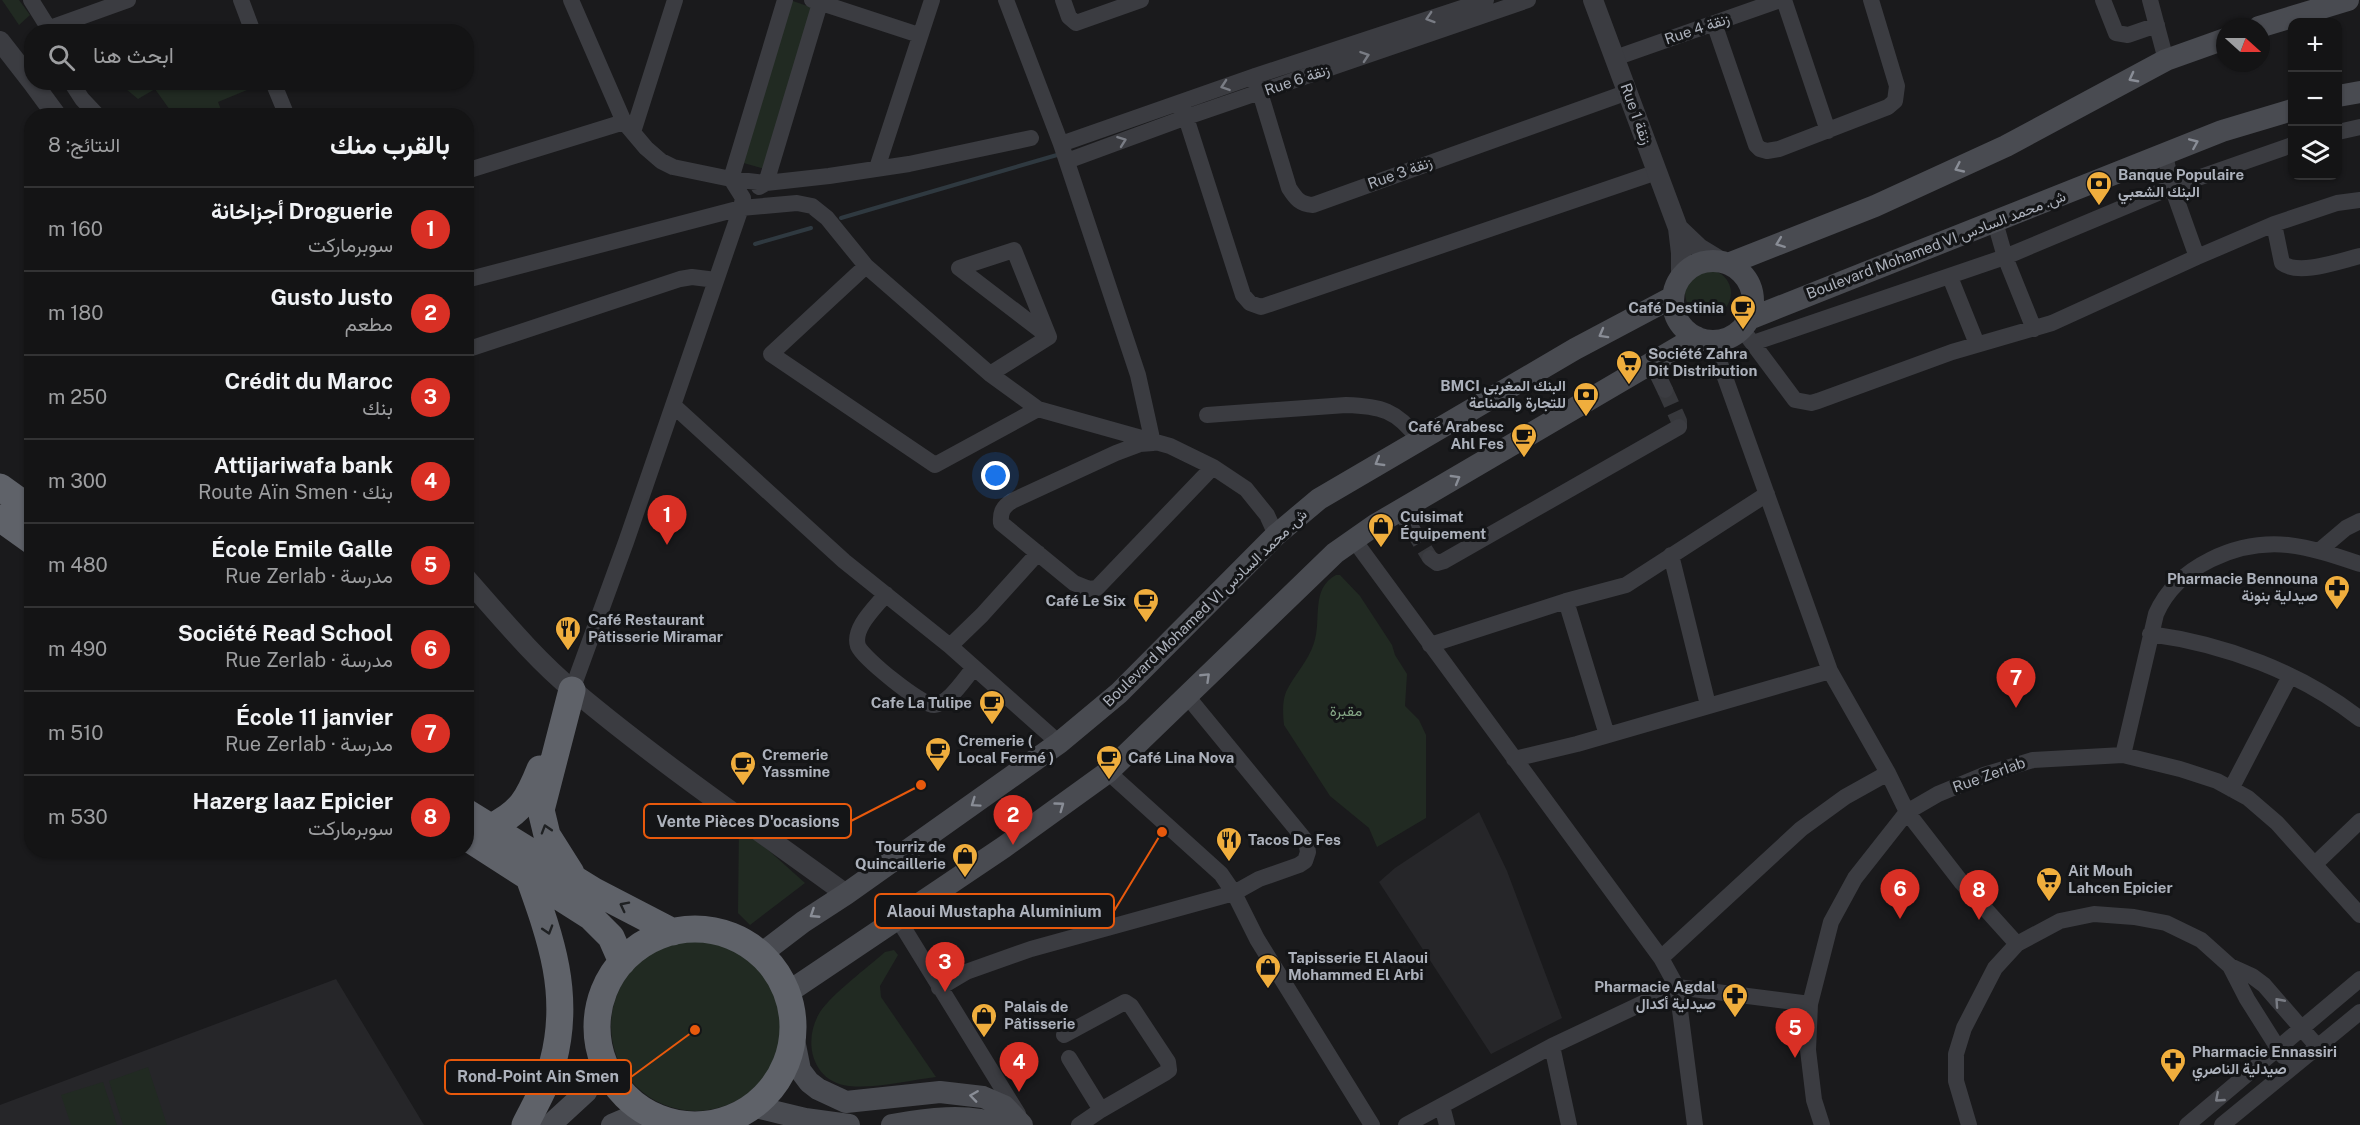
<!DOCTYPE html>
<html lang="ar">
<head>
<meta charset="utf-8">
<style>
  body { margin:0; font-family:"Public Sans",Vazirmatn,sans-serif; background:#212122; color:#f1f3f6; direction:rtl }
  .controls { position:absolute; right:18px; top:18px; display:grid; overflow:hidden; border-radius:12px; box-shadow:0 2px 4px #0004 }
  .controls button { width:54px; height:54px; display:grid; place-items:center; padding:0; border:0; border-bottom:2px solid #333334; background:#141415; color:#f1f3f6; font:30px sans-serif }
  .compass { position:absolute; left:2216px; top:18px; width:54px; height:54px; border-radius:50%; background:#141415; box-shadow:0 2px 4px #0004; rotate:111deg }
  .you { position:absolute; left:996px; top:476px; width:21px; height:21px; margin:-15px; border:4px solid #fff; border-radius:50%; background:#1a73e8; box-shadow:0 0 0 9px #1a73e833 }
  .badge { display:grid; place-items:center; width:39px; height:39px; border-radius:50%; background:#d93025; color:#fff; font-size:20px; font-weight:700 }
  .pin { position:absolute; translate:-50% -50px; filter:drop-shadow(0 2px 3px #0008) }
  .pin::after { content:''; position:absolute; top:32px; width:21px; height:18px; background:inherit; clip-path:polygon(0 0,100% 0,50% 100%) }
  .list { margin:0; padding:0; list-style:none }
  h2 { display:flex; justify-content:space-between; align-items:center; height:78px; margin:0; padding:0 24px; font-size:26px }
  h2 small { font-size:20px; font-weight:400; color:#9d9ea0 }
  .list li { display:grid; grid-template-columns:39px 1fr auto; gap:18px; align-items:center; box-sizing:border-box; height:84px; padding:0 24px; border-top:2px solid #333334 }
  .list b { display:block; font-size:22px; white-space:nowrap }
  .list p { margin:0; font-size:20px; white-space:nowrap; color:#9d9ea0 }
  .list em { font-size:20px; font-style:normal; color:#9d9ea0 }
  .icon { flex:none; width:33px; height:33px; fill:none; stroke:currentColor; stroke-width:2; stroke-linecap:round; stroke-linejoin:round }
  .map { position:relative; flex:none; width:2360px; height:1125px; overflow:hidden; direction:ltr }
  .search { position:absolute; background:#141415; box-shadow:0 2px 4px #0004; left:24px; top:24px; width:450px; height:66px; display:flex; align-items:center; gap:15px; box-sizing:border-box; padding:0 21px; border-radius:24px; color:#9d9ea0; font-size:22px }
  .panel { position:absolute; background:#141415; box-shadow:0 2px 4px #0004; left:24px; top:108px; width:450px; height:750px; border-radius:24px; direction:rtl }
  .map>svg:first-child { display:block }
</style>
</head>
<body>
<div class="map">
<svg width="2360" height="1125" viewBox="0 0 2360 1125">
  <rect width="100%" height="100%" fill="#1a1a1c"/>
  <!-- built -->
  <path fill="#262629" d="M1479,812l28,59 55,147 -71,36 -112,-172 16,-14z
    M336,979l88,146h-424v-20z"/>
  <!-- green -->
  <path fill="#212a22" d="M2,0h17l11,15 -11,10z
    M790,0l26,9 -51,160 -25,-7z
    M212,83h46l1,2 -41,17 5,13 -58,1 5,-6 -15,-21 -17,10 -19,-16z
    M1685 293a23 23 0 1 1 46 0a23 23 0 1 1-46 0Z
    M1336,575h4l20,21 32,49 3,10 12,19 -2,32 14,14 7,15v83l-49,29 -8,-19 -39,-32 -46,-71c-1,-10 -2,-23 2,-33 8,-17 22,-30 28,-49 8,-23 -4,-54 22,-68z
    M739,824l66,59 -55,42 -12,-12z
    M611 1026a85 85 0 1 1 170 0a85 85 0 1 1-170 0Z
    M894,950l4,5 -18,31 1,11 55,80c-26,3 -61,12 -87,9 -37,-4 -47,-45 -29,-74 11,-17 48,-45 65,-60z
    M148,1067l19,58h-44l-14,-44z
    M103,1082l14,43h-46l-10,-30z"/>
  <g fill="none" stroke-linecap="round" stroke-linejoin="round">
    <!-- stream -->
    <path stroke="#2f3940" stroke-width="4" d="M841,218l216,-63
      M755,244l56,-16"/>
    <!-- minor-tunnel -->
    <path stroke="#37383c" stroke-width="16" stroke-dasharray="16 8" stroke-linecap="butt" d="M1665,390l14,31v6
      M1412,529l18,29"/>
    <!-- minor -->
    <path stroke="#3b3c41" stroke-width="16" d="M31,0l20,32
      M241,0l12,32
      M571,0l53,122 22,26 15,13 12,6 58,12 35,4 63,-7 80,-12 122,-26
      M812,0l107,35
      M1006,0l55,144 77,231 15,68 -13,1 -24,9 -104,48c-9,6 -12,11 -11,22l73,60 15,6 8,-1 116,-121
      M1063,0l6,17 7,6 65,-23
      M1784,0l44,131
      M2103,0l13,33 12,2 29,-10
      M2150,0l16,60
      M1714,23l42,122 4,4 7,2 12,-2 109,-42 7,-6 2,-15 -26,-86
      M50,28l78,-28
      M1615,58l165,-58
      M1255,76l34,112c7,11 11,16 24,17l315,-113
      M71,82l11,17 16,17
      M273,82l14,34
      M1181,102l62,193 7,8 11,4 396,-135
      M633,132l42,-132
      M2338,132l22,-5
      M1061,144l194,-68 231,-76
      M2165,155l7,32 25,70
      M1067,161l117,-43 344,-118
      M877,168l55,-168
      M466,171l158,-49
      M759,187l7,-4 55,-183
      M1995,222l10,35 29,72
      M2274,224l8,39c17,13 57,-2 78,-7
      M866,266l-95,88 164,111 103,-56
      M1950,277l27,67
      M466,280l275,-72 56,-5 15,3 15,12 39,48 124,108 48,35 132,37 43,21 33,22 21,26 9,20
      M1742,329l53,71 16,3 7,-2 134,-49 100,-29 145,-66 77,-33 63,-21 23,-3
      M1712,341l118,330 58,102 19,39 55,71 55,61
      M1753,343l252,-86 167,-70 120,-42
      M466,350l214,-71 12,-2 24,3
      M1652,363l13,27
      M990,374l59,-37 -35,-87 -55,18 90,69
      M674,406l170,155 106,85 109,97
      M1207,415l139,-10c34,1 51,5 72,34
      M1399,511l13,18
      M1354,540l307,418 16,29 18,138
      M2320,550l26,-22 14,-7
      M1671,555l37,150
      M1430,558l7,5 7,-2 235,-134
      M886,594c-10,13 -34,34 -28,52 5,12 64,60 76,59 16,-2 30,-26 40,-37
      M1566,601l41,134
      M2150,634c74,10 151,38 210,85
      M1430,645l136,-44 60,-16 141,-91
      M950,646l32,-31 56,-62
      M572,690l54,-148 115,-334 2,-10 -12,-19 54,-179
      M2123,755l33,-141c21,-48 81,-74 132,-69 25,3 48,11 72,19
      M1514,759l63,-15 253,-73
      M1108,772l113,102 13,19 23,46 115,186
      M2231,789l59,-113
      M2315,864l45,-43
      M898,919l120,195
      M1661,958l140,-129 44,-32 43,-24
      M2230,966l17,33 36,57
      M939,988l27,-16 65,-23 203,-56 25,-14 40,-14 6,-4 3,-9 -2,-11 -119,-145
      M1064,1035l61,-33 6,4 37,56 1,8 -4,3 -64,37
      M1552,1046l17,79
      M1069,1058l32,52 -22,15
      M1442,1106l5,19
      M1406,1125l146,-79 125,-59 133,17
      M1822,1125l-8,-25 -6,-50 2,-46 21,-82 24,-44 52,-66 31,-18 46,-19 49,-15 90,-5 57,14 37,12 31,17 29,25 83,92
      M1969,1125l-13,-44v-27l8,-26 31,-60 22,-24 43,-23 34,-7 40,3 32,6 35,17 29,26 22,10 12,9 53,61
      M2187,1125l173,-146
      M2222,1125l138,-113"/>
    <!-- tertiary -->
    <path stroke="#3b3c41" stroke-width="20" d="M1593,0l85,228 3,25v25
      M0,41l32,41
      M32,82l25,34
      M1678,228l21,20 23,14
      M466,578c32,36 70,82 107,112 87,73 181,137 273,204"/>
    <!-- secondary -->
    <path stroke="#494b51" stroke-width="22" d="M2259,27l89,-27
      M2338,96l22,-4
      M1673 301a40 40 0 1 1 80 0a40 40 0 1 1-80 0Z
      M1728,264l147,-58 131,-60 160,-86 59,-21
      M1749,319l473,-188 70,-21
      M761,954l42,-32 43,-28 213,-151 60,-50 157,-158 43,-36 256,-150 98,-52
      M787,993l217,-146 104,-75 227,-219 40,-28 321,-188
      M792,1030l8,40 9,12 9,7 28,13 94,-10 43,5 21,9 18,19
      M752,1106l53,13 44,6
      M550,1125l36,-33 17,-33
      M612,1125l33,-14
      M892,1125c33,-6 76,-12 108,0"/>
    <!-- trunk -->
    <path stroke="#5f6269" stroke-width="27" d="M0,487l32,23
      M0,518l32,23
      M466,812l128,79 79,41
      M491,827c30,-15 37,-28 49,-58
      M466,837l125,80 20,20 11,25
      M571,873l-24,-38 -6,-25 31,-120
      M597 1027a98 98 0 1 1 196 0a98 98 0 1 1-196 0Z
      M525,1125c10,-20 23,-42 28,-63 18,-68 -2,-123 -25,-187"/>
  </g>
  <!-- one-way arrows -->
  <defs><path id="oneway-chevron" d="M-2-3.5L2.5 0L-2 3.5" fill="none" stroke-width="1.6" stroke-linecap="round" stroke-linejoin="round" transform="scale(1.5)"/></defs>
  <g stroke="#797c84">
    <use href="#oneway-chevron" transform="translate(1430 18) rotate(162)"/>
    <use href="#oneway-chevron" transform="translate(1365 56) rotate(-19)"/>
    <use href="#oneway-chevron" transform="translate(1225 86) rotate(161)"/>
    <use href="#oneway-chevron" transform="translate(1122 141) rotate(-20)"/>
    <use href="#oneway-chevron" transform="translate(2279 1002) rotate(-132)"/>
    <use href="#oneway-chevron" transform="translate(2219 1098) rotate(139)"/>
  </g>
  <g stroke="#898d96">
    <use href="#oneway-chevron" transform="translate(2133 78) rotate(152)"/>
    <use href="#oneway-chevron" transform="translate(2194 143) rotate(-23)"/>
    <use href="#oneway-chevron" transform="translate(1959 168) rotate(155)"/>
    <use href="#oneway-chevron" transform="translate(1780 243) rotate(159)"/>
    <use href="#oneway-chevron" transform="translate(1603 334) rotate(151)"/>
    <use href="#oneway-chevron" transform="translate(1379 462) rotate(149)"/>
    <use href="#oneway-chevron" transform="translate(1456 479) rotate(-30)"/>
    <use href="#oneway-chevron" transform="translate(1206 677) rotate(-44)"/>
    <use href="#oneway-chevron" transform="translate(975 803) rotate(145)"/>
    <use href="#oneway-chevron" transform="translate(1060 806) rotate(-36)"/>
    <use href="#oneway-chevron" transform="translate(814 914) rotate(147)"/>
    <use href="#oneway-chevron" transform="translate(974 1096) rotate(-172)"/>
  </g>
  <g stroke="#1f2123">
    <use href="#oneway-chevron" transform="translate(546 829) rotate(-107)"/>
    <use href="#oneway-chevron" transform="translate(624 906) rotate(-153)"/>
    <use href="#oneway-chevron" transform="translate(548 930) rotate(73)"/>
  </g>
  <!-- icons -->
  <defs>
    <symbol id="bank-pin" viewBox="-11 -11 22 30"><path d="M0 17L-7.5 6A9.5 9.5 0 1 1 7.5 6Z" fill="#f0ae3d" stroke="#141517"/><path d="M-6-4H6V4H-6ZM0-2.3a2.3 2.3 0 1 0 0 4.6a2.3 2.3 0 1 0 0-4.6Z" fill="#111"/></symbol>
    <symbol id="cafe-pin" viewBox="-11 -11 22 30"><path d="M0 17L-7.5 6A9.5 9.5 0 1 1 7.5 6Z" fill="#f0ae3d" stroke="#141517"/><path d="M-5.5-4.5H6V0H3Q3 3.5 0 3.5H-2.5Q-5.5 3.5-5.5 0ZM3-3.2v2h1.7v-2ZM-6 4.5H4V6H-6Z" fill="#111"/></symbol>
    <symbol id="supermarket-pin" viewBox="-11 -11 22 30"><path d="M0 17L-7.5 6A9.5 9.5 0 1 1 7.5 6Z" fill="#f0ae3d" stroke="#141517"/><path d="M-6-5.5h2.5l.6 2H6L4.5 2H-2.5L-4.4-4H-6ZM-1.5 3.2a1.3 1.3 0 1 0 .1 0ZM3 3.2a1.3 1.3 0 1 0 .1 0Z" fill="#111"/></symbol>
    <symbol id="shop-pin" viewBox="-11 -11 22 30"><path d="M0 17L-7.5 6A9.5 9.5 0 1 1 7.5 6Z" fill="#f0ae3d" stroke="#141517"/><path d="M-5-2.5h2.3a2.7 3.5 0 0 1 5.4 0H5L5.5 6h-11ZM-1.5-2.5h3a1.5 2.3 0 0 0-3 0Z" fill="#111"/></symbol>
    <symbol id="pharmacy-pin" viewBox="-11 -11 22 30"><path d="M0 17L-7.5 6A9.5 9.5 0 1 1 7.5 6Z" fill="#f0ae3d" stroke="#141517"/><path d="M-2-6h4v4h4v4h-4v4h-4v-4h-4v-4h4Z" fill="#111"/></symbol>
    <symbol id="restaurant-pin" viewBox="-11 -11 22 30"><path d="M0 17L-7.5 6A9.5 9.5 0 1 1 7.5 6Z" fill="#f0ae3d" stroke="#141517"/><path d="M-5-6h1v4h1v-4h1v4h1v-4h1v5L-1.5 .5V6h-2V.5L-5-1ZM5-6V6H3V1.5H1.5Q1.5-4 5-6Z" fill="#111"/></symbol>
  </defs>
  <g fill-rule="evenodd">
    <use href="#bank-pin" x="2084" y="169" width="30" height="40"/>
    <use href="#cafe-pin" x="1728" y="293" width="30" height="40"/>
    <use href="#supermarket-pin" x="1614" y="348" width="30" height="40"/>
    <use href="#bank-pin" x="1571" y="380" width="30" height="40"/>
    <use href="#cafe-pin" x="1509" y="421" width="30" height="40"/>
    <use href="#shop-pin" x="1366" y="511" width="30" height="40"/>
    <use href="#pharmacy-pin" x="2322" y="573" width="30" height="40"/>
    <use href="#cafe-pin" x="1131" y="586" width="30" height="40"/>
    <use href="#restaurant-pin" x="553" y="614" width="30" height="40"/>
    <use href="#cafe-pin" x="977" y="688" width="30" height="40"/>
    <use href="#cafe-pin" x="923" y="735" width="30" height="40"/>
    <use href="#cafe-pin" x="1094" y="743" width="30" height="40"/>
    <use href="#cafe-pin" x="728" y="749" width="30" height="40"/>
    <use href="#restaurant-pin" x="1214" y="825" width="30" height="40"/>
    <use href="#shop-pin" x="950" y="841" width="30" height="40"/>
    <use href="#supermarket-pin" x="2034" y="865" width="30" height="40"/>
    <use href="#shop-pin" x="1253" y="952" width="30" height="40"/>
    <use href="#pharmacy-pin" x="1720" y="981" width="30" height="40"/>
    <use href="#shop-pin" x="969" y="1001" width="30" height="40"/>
    <use href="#pharmacy-pin" x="2158" y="1046" width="30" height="40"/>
  </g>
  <g text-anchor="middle" stroke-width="6" stroke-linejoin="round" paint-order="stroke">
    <!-- street labels -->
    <g font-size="15" fill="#acb1bb" stroke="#141517">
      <text transform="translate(1697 29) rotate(-19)" y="5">Rue 4 زنقة</text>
      <text transform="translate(1297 80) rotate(-19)" y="5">Rue 6 زنقة</text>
      <text transform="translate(1636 114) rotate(70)" y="5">Rue 1 زنقة</text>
      <text transform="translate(1400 173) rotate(-20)" y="5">Rue 3 زنقة</text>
      <text transform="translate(1936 245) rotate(-21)" y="5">Boulevard Mohamed VI ش. محمد السادس</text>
      <text transform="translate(1205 608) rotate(-44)" y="5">Boulevard Mohamed VI ش. محمد السادس</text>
      <text transform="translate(1989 775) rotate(-20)" y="5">Rue ZerIab</text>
    </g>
    <!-- poi labels -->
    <g font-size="15" font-weight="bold" fill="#acb1bb" stroke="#141517" text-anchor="start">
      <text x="2118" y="180">Banque Populaire<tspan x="2118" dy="17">البنك الشعبي</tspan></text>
      <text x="1724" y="313" text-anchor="end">Café Destinia</text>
      <text x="1648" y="359">Société Zahra<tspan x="1648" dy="17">Dit Distribution</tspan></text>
      <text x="1566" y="391" text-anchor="end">BMCI البنك المغربي<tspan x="1566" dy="17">للتجارة والصناعة</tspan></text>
      <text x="1504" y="432" text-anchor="end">Café Arabesc<tspan x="1504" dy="17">Ahl Fes</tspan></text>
      <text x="1400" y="522">Cuisimat<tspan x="1400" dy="17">Équipement</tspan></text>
      <text x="2318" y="584" text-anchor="end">Pharmacie Bennouna<tspan x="2318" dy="17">صيدلية بنونة</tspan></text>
      <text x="1126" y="606" text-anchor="end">Café Le Six</text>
      <text x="588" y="625">Café Restaurant<tspan x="588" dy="17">Pâtisserie Miramar</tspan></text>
      <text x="972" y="708" text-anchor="end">Cafe La Tulipe</text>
      <text x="958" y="746">Cremerie (<tspan x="958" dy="17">Local Fermé )</tspan></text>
      <text x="762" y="760">Cremerie<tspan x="762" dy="17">Yassmine</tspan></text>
      <text x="1128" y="763">Café Lina Nova</text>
      <text x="1248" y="845">Tacos De Fes</text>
      <text x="946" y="852" text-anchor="end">Tourriz de<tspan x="946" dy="17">Quincaillerie</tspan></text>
      <text x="2068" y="876">Ait Mouh<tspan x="2068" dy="17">Lahcen Epicier</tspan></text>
      <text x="1288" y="963">Tapisserie El Alaoui<tspan x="1288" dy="17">Mohammed El Arbi</tspan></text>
      <text x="1716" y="992" text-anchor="end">Pharmacie Agdal<tspan x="1716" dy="17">صيدلية أكدال</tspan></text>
      <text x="1004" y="1012">Palais de<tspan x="1004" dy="17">Pâtisserie</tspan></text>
      <text x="2192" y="1057">Pharmacie Ennassiri<tspan x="2192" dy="17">صيدلية الناصري</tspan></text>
    </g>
    <!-- park labels -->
    <g font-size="15" fill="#84a685" stroke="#141517">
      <text x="1346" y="716">مقبرة</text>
    </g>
  </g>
  <!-- callouts -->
  <path fill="none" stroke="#e8590c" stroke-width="2" d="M921 785L851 821M1162 832L1114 911M695 1030L631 1077"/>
  <g fill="#e8590c" stroke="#141517" stroke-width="2">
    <circle cx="921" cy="785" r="6"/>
    <circle cx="1162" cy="832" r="6"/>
    <circle cx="695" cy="1030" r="6"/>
  </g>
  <g fill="#141517" stroke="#e8590c" stroke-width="2">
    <rect x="644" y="804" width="207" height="34" rx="6"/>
    <rect x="875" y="894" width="239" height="34" rx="6"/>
    <rect x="445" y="1060" width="186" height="34" rx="6"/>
  </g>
  <g font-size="16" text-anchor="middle" font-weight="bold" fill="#acb1bb">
    <text x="748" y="827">Vente Pièces D'ocasions</text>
    <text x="994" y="917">Alaoui Mustapha Aluminium</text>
    <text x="538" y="1082">Rond-Point Ain Smen</text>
  </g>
</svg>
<div class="controls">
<button>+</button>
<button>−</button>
<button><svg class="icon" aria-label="layers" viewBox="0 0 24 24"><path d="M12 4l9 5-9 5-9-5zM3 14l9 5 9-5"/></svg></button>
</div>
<svg class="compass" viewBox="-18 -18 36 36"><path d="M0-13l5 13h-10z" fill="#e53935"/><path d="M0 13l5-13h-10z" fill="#9d9ea0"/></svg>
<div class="you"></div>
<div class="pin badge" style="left:667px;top:545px">1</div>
<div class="pin badge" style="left:1013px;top:845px">2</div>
<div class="pin badge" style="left:945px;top:992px">3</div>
<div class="pin badge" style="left:1019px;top:1092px">4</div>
<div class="pin badge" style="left:1795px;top:1058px">5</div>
<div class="pin badge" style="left:1900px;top:919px">6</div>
<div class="pin badge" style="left:2016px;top:708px">7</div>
<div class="pin badge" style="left:1979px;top:920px">8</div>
<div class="search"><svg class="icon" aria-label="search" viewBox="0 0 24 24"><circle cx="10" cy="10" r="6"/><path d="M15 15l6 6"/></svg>ابحث هنا</div>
<section class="panel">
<h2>بالقرب منك<small>النتائج: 8</small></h2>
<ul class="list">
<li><span class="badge">1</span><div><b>Droguerie أجزاخانة</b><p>سوبرماركت</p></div><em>160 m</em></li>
<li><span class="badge">2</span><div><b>Gusto Justo</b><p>مطعم</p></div><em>180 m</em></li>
<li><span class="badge">3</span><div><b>Crédit du Maroc</b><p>بنك</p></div><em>250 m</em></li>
<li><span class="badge">4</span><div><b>Attijariwafa bank</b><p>بنك · Route Aïn Smen</p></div><em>300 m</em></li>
<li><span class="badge">5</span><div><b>École Emile Galle</b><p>مدرسة · Rue ZerIab</p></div><em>480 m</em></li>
<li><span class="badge">6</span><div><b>Société Read School</b><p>مدرسة · Rue ZerIab</p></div><em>490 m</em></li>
<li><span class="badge">7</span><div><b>École 11 janvier</b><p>مدرسة · Rue ZerIab</p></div><em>510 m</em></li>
<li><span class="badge">8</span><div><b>Hazerg Iaaz Epicier</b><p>سوبرماركت</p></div><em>530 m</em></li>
</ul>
</section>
</div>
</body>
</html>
